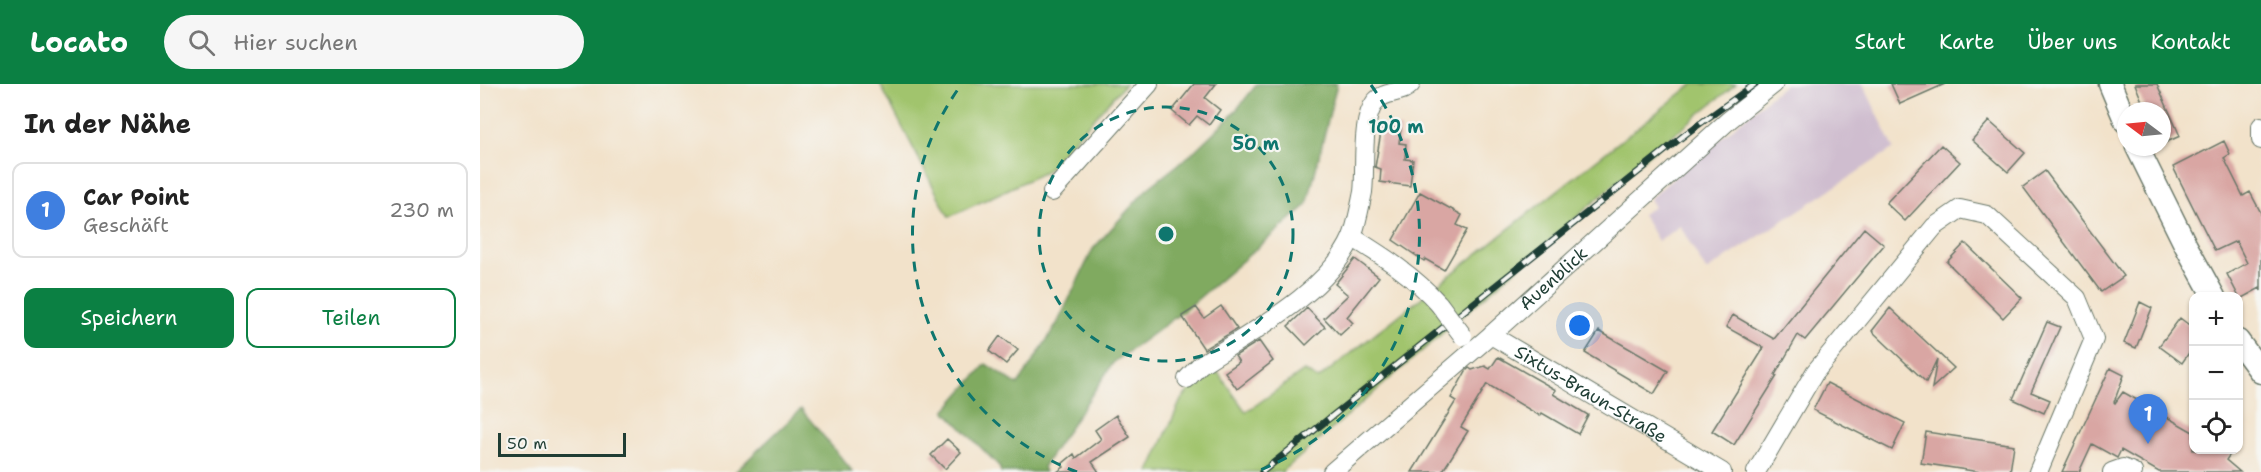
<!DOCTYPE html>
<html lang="de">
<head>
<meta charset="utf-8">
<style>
  body { margin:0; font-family:"Shantell Sans",sans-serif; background:#f6f6f6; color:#222 }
  .controls { position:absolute; right:18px; bottom:18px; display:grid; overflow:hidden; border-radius:12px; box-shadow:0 2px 4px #0004 }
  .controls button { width:54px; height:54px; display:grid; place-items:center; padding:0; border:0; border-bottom:2px solid #e0e0e0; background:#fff; color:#222; font:30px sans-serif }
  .compass { position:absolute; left:1637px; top:18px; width:54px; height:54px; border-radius:50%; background:#fff; box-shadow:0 2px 4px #0004; rotate:286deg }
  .scale { position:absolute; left:18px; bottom:15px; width:128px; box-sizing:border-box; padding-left:6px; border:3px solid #1f3d34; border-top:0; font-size:16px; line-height:21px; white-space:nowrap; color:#1f3d34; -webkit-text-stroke:4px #f6f6f2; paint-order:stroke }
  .you { position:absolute; left:1100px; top:242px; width:21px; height:21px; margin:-15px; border:4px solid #fff; border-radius:50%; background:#1a73e8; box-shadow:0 0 0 9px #1a73e833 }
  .badge { display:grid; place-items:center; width:39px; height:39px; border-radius:50%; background:#0b8043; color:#fff; font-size:20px; font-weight:700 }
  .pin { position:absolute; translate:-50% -50px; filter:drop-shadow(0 2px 3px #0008) }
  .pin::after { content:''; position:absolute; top:32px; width:21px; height:18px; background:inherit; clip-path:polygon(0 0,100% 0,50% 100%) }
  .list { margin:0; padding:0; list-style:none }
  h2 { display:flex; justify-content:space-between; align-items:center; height:78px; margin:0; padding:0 24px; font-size:26px }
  h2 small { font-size:20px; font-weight:400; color:#767676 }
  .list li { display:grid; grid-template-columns:39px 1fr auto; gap:18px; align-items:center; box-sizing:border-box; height:96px; margin:0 12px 12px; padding:0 12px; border:2px solid #e0e0e0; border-radius:12px }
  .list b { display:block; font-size:22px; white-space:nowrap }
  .list p { margin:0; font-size:20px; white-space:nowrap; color:#767676 }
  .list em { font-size:20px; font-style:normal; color:#767676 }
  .actions { display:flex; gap:12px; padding:18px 24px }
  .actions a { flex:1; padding:14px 0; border:2px solid #0b8043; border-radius:12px; text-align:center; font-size:21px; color:#0b8043 }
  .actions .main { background:#0b8043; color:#fff }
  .icon { flex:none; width:33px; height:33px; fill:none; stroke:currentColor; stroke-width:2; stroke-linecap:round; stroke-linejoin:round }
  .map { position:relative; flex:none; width:1781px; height:388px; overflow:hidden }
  header { display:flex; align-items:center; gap:36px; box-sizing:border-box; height:84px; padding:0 30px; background:#0b8043; color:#fff }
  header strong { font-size:28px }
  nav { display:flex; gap:33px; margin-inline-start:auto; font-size:21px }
  .search { width:420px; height:54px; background:#f6f6f6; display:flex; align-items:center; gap:15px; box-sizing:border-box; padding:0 21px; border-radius:33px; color:#767676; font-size:22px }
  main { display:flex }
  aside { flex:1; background:#fff }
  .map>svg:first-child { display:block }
</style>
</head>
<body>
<header>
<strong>Locato</strong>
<div class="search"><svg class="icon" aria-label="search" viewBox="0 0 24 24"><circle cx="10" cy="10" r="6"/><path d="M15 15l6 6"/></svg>Hier suchen</div>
<nav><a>Start</a><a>Karte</a><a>Über uns</a><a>Kontakt</a></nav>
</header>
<main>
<aside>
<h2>In der Nähe<small></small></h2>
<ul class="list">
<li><span class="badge" style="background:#3f7fe0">1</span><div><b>Car Point</b><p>Geschäft</p></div><em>230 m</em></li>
</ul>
<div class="actions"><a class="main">Speichern</a><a>Teilen</a></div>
</aside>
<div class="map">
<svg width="1781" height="388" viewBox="0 0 1781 388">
  <rect width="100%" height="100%" fill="#f6f6f2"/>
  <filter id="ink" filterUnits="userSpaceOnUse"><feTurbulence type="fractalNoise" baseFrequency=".0167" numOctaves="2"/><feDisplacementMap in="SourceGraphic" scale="12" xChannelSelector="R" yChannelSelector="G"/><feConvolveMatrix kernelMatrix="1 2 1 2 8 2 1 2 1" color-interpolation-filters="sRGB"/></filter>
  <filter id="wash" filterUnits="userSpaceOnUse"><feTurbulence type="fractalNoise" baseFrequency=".008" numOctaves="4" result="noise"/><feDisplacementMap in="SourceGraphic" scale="24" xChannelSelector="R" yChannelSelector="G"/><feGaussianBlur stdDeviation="1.35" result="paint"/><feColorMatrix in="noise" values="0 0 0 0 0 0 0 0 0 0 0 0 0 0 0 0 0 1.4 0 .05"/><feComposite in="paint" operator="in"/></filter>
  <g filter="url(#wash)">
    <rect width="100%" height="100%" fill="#f2e2ca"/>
    <!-- industrial -->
    <path fill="#cfbdcf" d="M1305,0h78l31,64 -188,123 -26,-45 -22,15 -16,-27 12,-7 -5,-8z"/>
    <!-- green -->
    <path fill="#a1c46d" stroke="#608050" stroke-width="1.5" d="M400,0h245l-80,88 -96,45z
      M1213,0h43l-89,72 -365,316h-133l32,-72 31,-36 34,48 58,-41 14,8z"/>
    <!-- forest -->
    <path fill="#80aa60" stroke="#50744a" stroke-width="1.5" d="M777,0h80l-30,121 -123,106 -71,52 -70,104 2,5h-44l-2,-6 -54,-55 41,-47 32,21 39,-61 36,-75 54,-60 43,-34 44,-42z
      M321,325l52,63h-118z"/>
    <g id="blocks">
      <!-- building -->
      <path fill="#d9a6a3" d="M714,0h22l-11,14 15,12 -11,15 -12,-9 -8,9 -17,-14z
        M1411,0h54l-45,20z
        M1655,0h22l23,52 -18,8v-33h-16z
        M1509,37l36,32 -17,19 -36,-32z
        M902,42l19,2 -2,15 7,1 -1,15 8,1 -3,26 -30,-4 1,-13 -6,-2z
        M1744,57l6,13 -6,4 19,38 7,-4 11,21v78l-1,-3 -20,11 -13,-25 20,-11 -11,-22 -21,10 -42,-84z
        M1461,61l19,17 -55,59 -19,-18z
        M1565,87l79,105 -23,16 -78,-105z
        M940,108l42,23 -5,10 10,5 -23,40 -19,-11 -1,2 -31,-21z
        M1384,144l20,17 -79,95 -7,-5 -23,40 2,1 -43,69 -22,-14 52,-83 -38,-21 7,-12 41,24z
        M1485,159l57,55 -19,20 -56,-56z
        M875,175l24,18 -32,40 6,6 -13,12 -16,-17 24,-23 -13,-11z
        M1660,218l12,6 -16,40 -12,-5z
        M741,222l16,23 -33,20 -22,-33 14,-9 8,11z
        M827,224l18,19 -19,18 -18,-19z
        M1410,224l64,60 -22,20 5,-29 -11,23 -54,-51z
        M1700,234l13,10v19l-11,16 -23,-17z
        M1567,238l13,5 -29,65 19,8 -6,13 -31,-14z
        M1119,247l69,40 -14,23 -69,-41z
        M520,252l18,14 -12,14 -17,-13z
        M779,257l14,20 -36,28 -12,-17 14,-10 -4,-6z
        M1018,273l58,33 -3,4 35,21 -10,19 -36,-21 -2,3 -53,-32 -26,43 7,4 -26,41h-30l44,-71 -5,-3 15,-27 3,-3 3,2 13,-4 5,3z
        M1630,284l14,7 -10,27 1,1 8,-11 70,40v18h40l-7,10 14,12h-81l-38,-22 -4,8 -25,-14 -13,28h-17z
        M1347,299l78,40 -13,27 -79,-40z
        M636,331l14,22 -38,25 7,10h-42l7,-5 -2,-3 12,-10 2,4 25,-19 -6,-9z
        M1446,348l88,13 -4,27h-30l-59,-9z
        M467,355l14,13 -16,17 -14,-14z"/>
    </g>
  </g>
  <g filter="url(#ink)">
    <use href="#blocks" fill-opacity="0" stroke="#697768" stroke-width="1.5"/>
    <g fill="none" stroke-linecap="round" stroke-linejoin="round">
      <defs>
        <g id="minor">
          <path d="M1781,42v14"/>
          <path d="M572,108l97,-108"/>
          <path d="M872,153c32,20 62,39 87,67"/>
          <path id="s1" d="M1011,251l231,137"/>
          <path d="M707,295l13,-14c49,-32 128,-72 152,-128 5,-13 8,-31 11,-45 3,-24 -3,-70 12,-90 9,-12 27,-7 36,-18"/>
          <path id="s2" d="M852,388l159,-137 238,-215 45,-36"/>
          <path d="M1276,388l59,-100 119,-145 26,-18 27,6 90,83 17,41 -56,133"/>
          <path d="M1632,388l11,-4 10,4"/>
        </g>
        <path id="major" d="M1630,0l16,38
          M1657,63l49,99 28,51
          M1758,257l23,31"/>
      </defs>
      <!-- minor casing -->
      <use href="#minor" stroke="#697768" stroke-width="20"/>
      <!-- major casing -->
      <use href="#major" stroke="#697768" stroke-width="25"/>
      <!-- minor -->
      <use href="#minor" stroke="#fff" stroke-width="18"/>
      <!-- major -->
      <use href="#major" stroke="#fff" stroke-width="22"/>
      <defs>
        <path id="rail" d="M782,388l425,-339 68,-49"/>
      </defs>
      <!-- rail casing -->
      <use href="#rail" stroke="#1f3d34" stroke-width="7"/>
      <!-- rail -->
      <use href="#rail" stroke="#f6f6f2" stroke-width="4.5" stroke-dasharray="14" stroke-linecap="butt"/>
      <defs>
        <path id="minor-bridge" d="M959,220l24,32"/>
      </defs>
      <!-- minor-bridge casing -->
      <use href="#minor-bridge" stroke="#697768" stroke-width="20" stroke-linecap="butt"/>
      <!-- minor-bridge -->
      <use href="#minor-bridge" stroke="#fff" stroke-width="18"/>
    </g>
  </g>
  <!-- distance rings -->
  <g fill="none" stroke="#0f766e" stroke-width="3" stroke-dasharray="10 8">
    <circle cx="686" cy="150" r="127"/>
    <path d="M597 388A254 254 0 0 1 481 1M891 1A254 254 0 0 1 775 388"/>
  </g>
  <g text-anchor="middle" stroke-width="4.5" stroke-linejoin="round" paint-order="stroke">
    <!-- street labels -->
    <g font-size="18" fill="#1f3d34" stroke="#f6f6f2">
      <text dy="6" stroke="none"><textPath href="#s2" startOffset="294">Auenblick</textPath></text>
      <text dy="6" stroke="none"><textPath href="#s1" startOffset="116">Sixtus-Braun-Straße</textPath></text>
    </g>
  </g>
  <circle cx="686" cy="150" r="9" fill="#0f766e" stroke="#f6f6f2" stroke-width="3"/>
  <g font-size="18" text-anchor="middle" font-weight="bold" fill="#0f766e" stroke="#f6f6f2" stroke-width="4.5" stroke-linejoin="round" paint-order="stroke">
    <text x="916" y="49">100 m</text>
    <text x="776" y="66">50 m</text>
  </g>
</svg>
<div class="controls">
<button>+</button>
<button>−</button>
<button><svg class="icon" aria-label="locate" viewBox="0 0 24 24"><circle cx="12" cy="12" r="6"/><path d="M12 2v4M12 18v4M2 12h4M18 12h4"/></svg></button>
</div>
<svg class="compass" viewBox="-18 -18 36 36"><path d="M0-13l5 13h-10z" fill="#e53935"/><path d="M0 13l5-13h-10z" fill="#767676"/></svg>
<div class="scale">50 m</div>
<div class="you"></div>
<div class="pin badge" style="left:1668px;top:360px;background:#3f7fe0">1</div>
</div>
</main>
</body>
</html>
